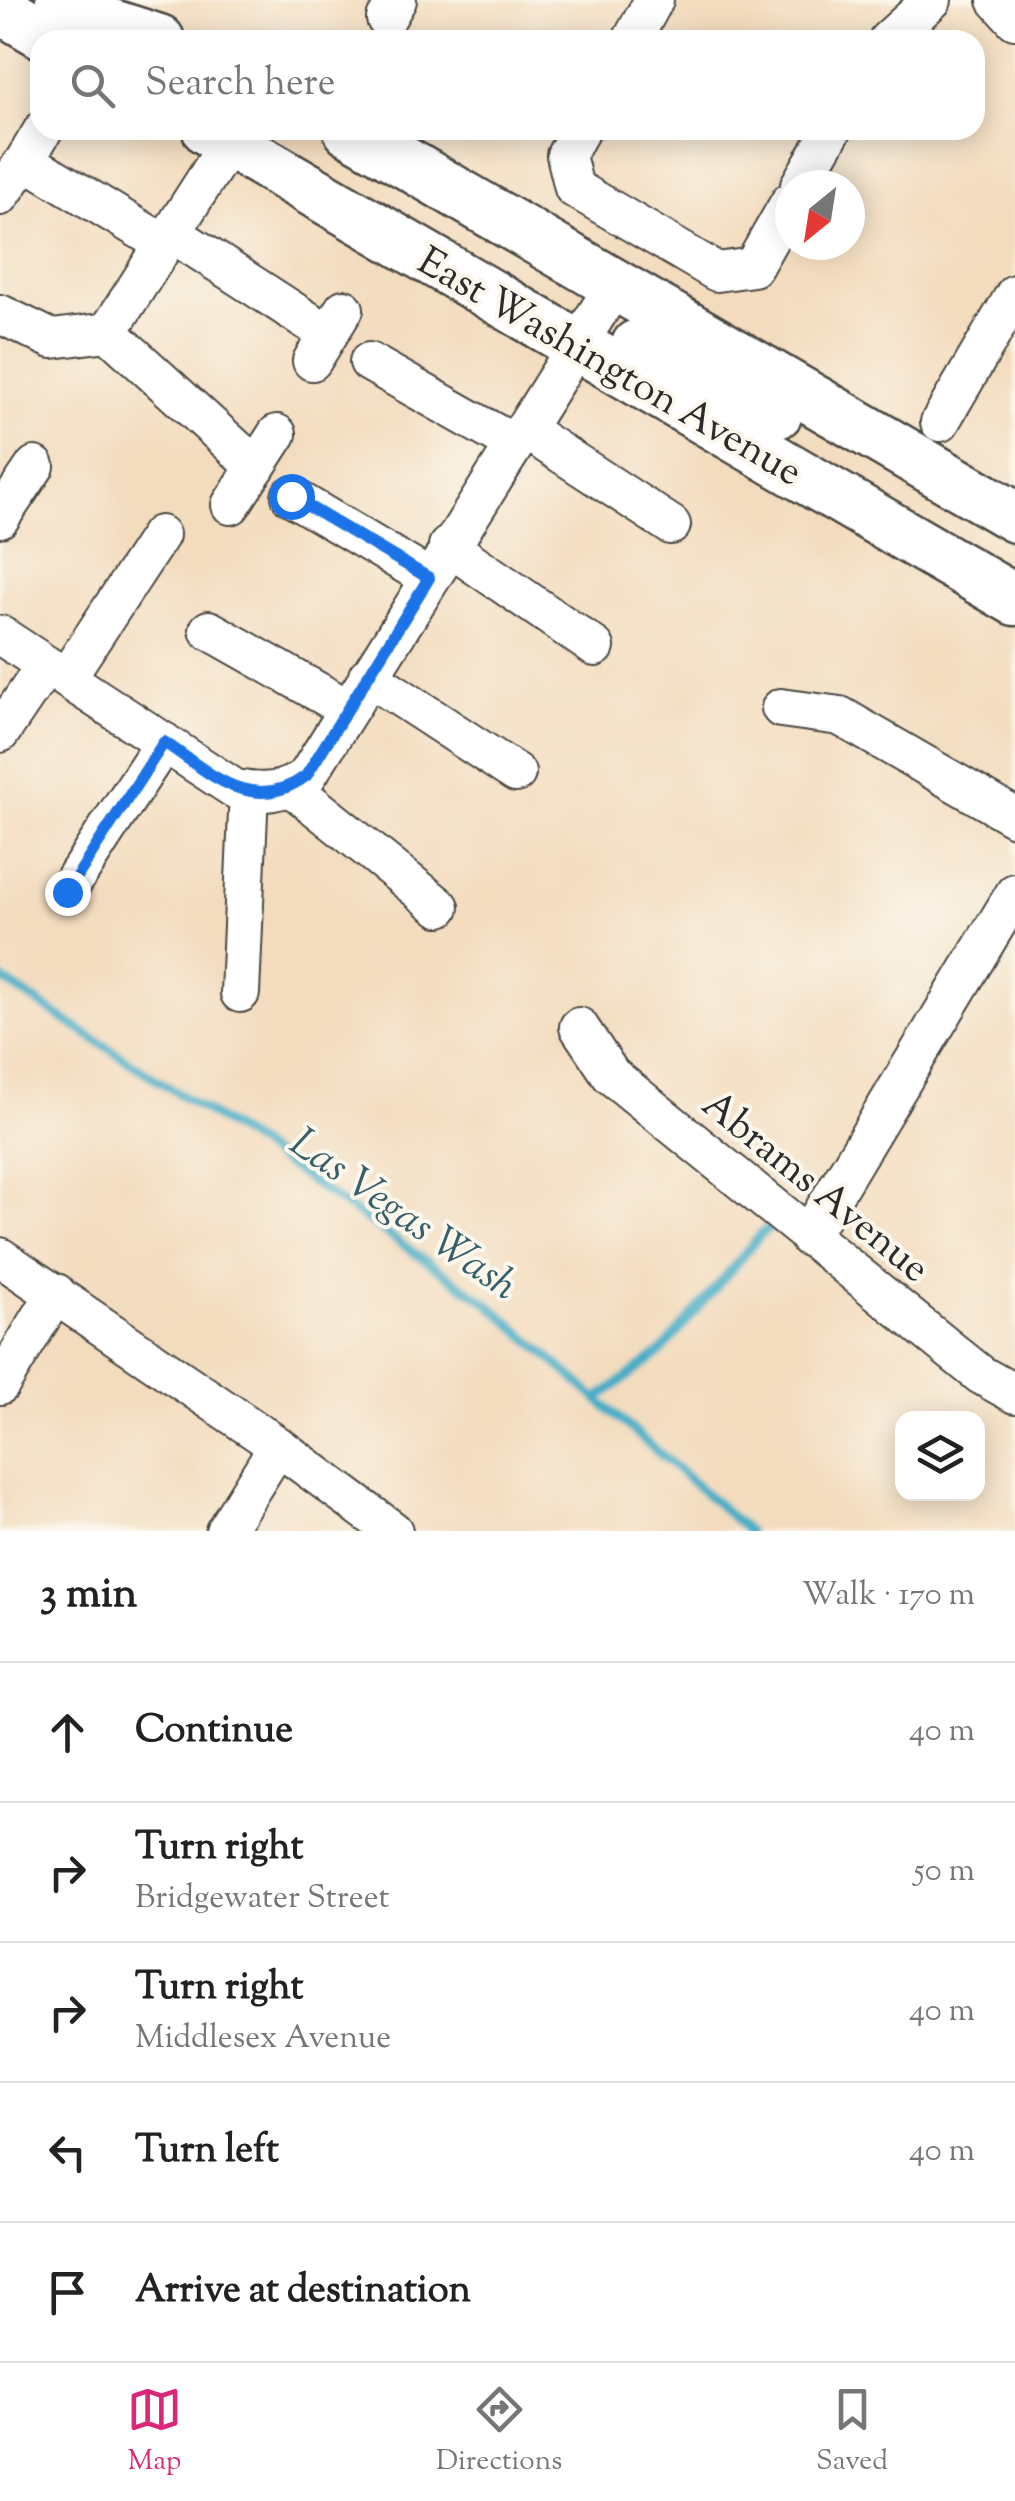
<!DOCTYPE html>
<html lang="en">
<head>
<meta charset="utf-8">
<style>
  body { margin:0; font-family:"Sorts Mill Goudy",serif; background:#f6f6f6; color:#222 }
  .controls { position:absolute; right:30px; bottom:30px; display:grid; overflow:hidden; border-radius:20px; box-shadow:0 5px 25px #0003 }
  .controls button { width:90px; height:90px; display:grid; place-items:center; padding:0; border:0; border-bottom:2px solid #e0e0e0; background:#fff; color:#222; font:50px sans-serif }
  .compass { position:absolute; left:775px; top:170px; width:90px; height:90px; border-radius:50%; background:#fff; box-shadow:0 5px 25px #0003; rotate:210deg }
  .stop { position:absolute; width:30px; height:30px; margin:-22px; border:8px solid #1a73e8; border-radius:50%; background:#fff }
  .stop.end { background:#1a73e8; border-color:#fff; box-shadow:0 2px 10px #0008 }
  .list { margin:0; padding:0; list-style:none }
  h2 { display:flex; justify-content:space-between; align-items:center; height:130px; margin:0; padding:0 40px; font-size:42px }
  h2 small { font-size:32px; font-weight:400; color:#767676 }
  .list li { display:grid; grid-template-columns:65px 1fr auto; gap:30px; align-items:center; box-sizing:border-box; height:140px; padding:0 40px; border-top:2px solid #e0e0e0 }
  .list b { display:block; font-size:38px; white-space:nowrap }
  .list p { margin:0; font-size:32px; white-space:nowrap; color:#767676 }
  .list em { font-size:32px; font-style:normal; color:#767676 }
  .icon { flex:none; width:55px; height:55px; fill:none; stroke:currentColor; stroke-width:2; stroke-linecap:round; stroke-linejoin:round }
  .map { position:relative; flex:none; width:1015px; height:1531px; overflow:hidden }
  .search { position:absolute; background:#fff; box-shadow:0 5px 25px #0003; left:30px; right:30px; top:30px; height:110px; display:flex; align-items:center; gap:25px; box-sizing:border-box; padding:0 35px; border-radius:30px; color:#767676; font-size:38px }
  .sheet { height:830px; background:#fff }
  nav { display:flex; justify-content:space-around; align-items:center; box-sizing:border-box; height:140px; border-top:2px solid #e0e0e0; background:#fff; font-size:28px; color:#767676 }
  nav a { display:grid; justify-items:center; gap:5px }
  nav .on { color:#db2777 }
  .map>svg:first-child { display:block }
</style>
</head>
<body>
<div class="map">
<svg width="1015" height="1531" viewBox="0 0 1015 1531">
  <rect width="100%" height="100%" fill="#fbf7ec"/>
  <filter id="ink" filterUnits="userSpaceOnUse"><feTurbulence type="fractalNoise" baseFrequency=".01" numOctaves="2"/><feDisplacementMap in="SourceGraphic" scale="20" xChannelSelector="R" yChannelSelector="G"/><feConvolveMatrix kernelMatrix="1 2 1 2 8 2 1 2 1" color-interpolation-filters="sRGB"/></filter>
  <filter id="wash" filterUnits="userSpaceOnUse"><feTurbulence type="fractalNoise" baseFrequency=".0048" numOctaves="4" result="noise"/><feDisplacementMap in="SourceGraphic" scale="40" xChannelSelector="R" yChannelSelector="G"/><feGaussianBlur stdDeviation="2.25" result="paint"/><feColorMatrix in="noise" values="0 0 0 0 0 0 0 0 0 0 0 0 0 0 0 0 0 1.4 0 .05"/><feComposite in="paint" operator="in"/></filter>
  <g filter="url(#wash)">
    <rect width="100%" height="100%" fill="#f3dcbe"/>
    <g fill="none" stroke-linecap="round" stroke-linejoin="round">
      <!-- stream -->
      <path stroke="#46adc6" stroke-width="9" d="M0,978l247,160 239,164 262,229
        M597,1399l64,-47 102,-120 14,-8"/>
    </g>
  </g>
  <g filter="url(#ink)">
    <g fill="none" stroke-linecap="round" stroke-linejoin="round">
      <defs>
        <path id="minor" d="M997,0l18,20
          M386,19l11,-19
          M632,40l22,-40
          M888,40l44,-40
          M43,130l-18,30 139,84
          M580,130l-14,25 8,33 143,84 36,-5 37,-65
          M800,185l32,-55
          M0,196l25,-36
          M172,233l156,101
          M0,314l52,25 56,-7 148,135
          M108,332l121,-189
          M312,361l32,-52
          M369,362l145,82
          M940,422l75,-128
          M524,429l147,96
          M291,496l138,82
          M231,505l46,-71
          M0,518l35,-52
          M448,546l147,101
          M209,630l139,79
          M0,635l235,154c28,5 48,5 72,-13l308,-491
          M368,676l148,97
          M66,678l94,-143
          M781,708l59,8 175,101
          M0,733l46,-68
          M291,787l149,120
          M67,891l97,-149
          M240,993l9,-202
          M579,1027l32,48 370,300 34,19
          M808,1237l207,-344
          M0,1257l278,189 115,85
          M0,1385l56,-92
          M225,1531l53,-85"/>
        <path id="major" d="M61,0l45,23 53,17
          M0,8l54,32
          M208,130l807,470
          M349,130l666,387
          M637,345l140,68"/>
      </defs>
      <!-- minor casing -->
      <use href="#minor" stroke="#494641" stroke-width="42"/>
      <!-- major casing -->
      <use href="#major" stroke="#494641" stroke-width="55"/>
      <!-- minor -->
      <use href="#minor" stroke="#fff" stroke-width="38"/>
      <!-- major -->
      <use href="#major" stroke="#fff" stroke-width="50"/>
    </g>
  </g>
  <g fill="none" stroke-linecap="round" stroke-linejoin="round" filter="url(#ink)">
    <!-- route -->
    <path stroke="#1a73e8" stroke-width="12" d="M67,892l97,-150c46,31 88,74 142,34l123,-198 -138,-82"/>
  </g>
  <g text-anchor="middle" stroke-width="8" stroke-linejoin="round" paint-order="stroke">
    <!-- street labels -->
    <g font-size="40" fill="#2b2b2b" stroke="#fbf7ec">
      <text transform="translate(611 365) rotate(30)" y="14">East Washington Avenue</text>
      <text transform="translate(817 1185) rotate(39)" y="14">Abrams Avenue</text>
    </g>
    <!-- water labels -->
    <g font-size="42" font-style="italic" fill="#365f69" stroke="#fbf7ec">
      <text transform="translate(405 1212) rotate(35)" y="15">Las Vegas Wash</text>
    </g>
  </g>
</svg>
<div class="controls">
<button><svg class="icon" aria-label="layers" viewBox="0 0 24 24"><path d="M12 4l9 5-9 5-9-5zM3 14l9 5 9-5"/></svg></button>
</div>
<svg class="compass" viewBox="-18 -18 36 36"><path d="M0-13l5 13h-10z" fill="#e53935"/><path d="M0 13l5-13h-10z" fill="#767676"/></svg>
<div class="stop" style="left:291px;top:496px"></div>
<div class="stop end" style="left:67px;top:892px"></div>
<div class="search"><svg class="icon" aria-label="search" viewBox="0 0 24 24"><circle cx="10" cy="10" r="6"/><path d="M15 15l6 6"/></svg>Search here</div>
</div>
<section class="sheet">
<h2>3 min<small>Walk · 170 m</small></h2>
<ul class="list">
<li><svg class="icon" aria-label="ahead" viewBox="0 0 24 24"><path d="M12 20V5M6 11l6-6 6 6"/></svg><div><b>Continue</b></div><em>40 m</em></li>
<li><svg class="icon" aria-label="right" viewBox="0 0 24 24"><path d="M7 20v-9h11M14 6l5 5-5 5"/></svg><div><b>Turn right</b><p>Bridgewater Street</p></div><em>50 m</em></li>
<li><svg class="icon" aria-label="right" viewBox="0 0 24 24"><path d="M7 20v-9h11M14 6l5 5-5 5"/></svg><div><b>Turn right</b><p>Middlesex Avenue</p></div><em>40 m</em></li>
<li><svg class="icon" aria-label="left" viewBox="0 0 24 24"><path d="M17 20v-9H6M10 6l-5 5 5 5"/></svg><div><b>Turn left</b></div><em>40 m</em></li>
<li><svg class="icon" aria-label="arrive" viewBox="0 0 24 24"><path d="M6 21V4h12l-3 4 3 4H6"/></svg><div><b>Arrive at destination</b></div></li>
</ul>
</section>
<nav>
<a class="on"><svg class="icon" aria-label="map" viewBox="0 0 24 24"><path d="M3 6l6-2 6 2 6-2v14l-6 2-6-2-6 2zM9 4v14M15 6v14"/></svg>Map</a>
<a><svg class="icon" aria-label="directions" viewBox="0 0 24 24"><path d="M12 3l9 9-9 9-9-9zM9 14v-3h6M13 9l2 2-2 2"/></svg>Directions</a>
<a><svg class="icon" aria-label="saved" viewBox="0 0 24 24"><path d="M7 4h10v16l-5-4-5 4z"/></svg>Saved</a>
</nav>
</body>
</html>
